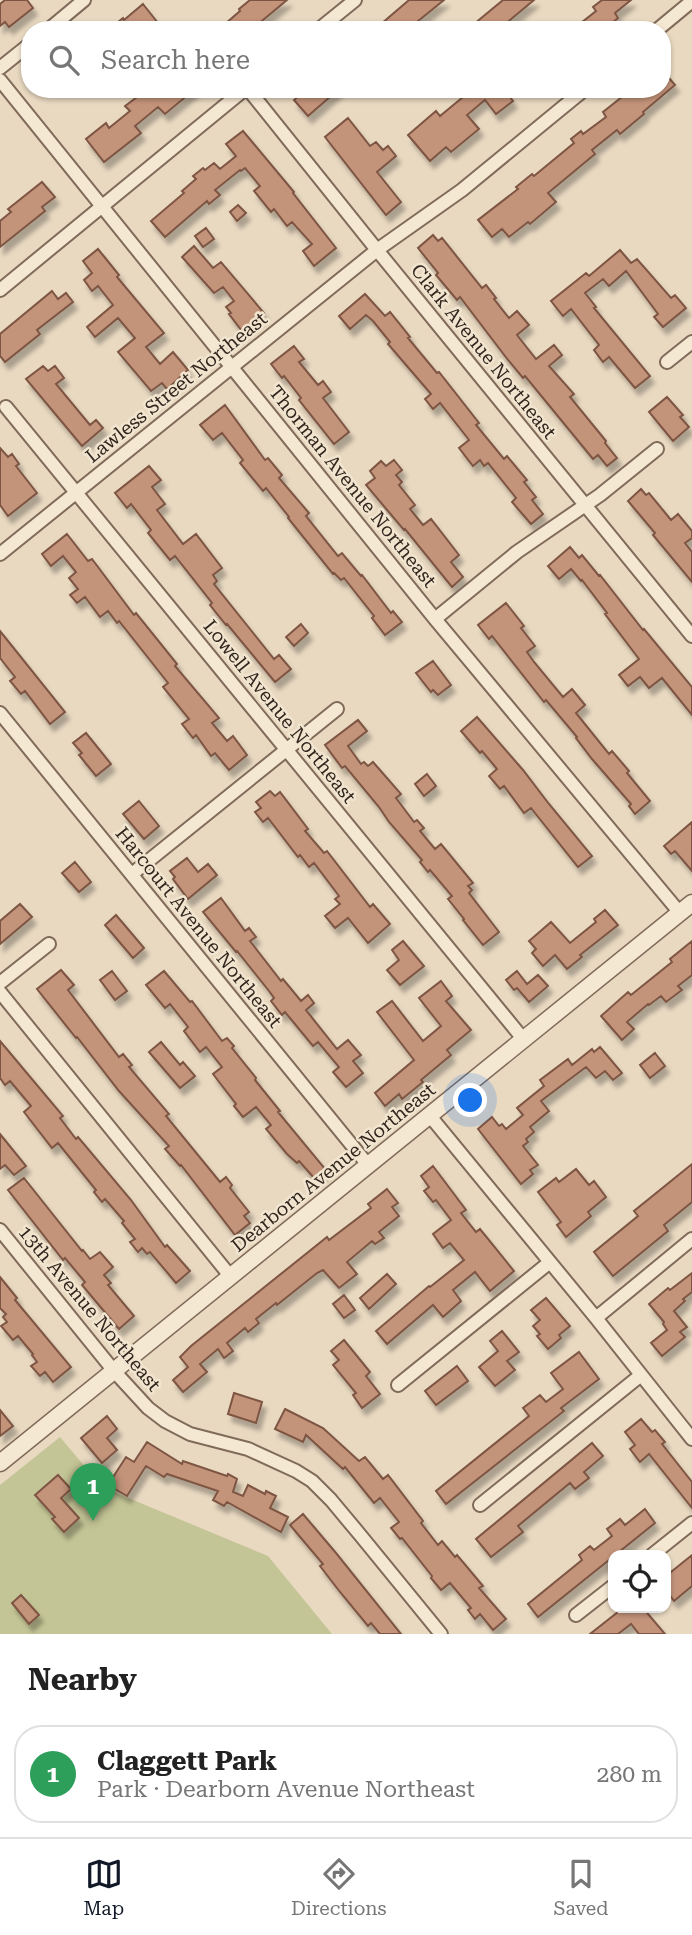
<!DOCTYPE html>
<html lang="en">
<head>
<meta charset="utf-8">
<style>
  body { margin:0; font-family:"Roboto Serif",serif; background:#f2f2f2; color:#222 }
  .controls { position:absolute; right:21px; bottom:21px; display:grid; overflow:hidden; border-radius:14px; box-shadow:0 2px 5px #0004 }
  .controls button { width:63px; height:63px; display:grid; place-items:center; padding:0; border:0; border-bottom:2px solid #e0e0e0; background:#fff; color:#222; font:35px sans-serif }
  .you { position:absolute; left:471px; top:1101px; width:24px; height:24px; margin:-18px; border:5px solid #fff; border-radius:50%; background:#1a73e8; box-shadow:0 0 0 10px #1a73e833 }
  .badge { display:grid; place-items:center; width:46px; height:46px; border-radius:50%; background:#111827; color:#fff; font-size:23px; font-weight:700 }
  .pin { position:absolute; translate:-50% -58px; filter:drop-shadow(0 2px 4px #0008) }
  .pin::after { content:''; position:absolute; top:37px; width:24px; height:21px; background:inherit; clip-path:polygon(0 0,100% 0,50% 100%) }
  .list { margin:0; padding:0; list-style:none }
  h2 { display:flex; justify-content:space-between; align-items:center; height:91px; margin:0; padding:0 28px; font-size:30px }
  h2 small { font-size:23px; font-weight:400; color:#767676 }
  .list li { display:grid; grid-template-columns:46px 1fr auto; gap:21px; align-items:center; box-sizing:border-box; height:98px; margin:0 14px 14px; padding:0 14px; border:2px solid #e0e0e0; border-radius:28px }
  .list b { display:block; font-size:26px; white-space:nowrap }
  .list p { margin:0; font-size:23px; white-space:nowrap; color:#767676 }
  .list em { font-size:23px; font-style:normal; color:#767676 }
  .icon { flex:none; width:38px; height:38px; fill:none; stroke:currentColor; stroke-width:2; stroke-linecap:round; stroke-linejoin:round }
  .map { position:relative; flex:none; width:692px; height:1634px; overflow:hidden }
  .search { position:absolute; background:#fff; box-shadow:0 2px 5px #0004; left:21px; right:21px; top:21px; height:77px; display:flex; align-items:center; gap:18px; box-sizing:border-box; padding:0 24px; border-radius:28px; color:#767676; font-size:26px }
  .sheet { height:203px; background:#fff }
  nav { display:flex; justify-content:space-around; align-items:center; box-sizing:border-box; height:98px; border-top:2px solid #e0e0e0; background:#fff; font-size:19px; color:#767676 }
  nav a { display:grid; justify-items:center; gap:4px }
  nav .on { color:#111827 }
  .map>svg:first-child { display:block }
</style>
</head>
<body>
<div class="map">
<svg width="692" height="1634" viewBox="0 0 692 1634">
  <defs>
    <filter id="shadow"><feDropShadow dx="4" dy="7" stdDeviation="2" flood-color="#0004"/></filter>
  </defs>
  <rect width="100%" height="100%" fill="#e9d9c1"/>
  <!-- green -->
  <path fill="#c4c596" d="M60,1437l42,50 166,69 64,78h-332v-149z"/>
  <!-- building -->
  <path fill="#c3937a" stroke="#7d5543" stroke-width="2" filter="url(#shadow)" d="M5,0h22l6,8 -24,19 -4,-5 -5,4v-22z
    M250,0h37l-36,30h-33l22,-19 -1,-2z
    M409,0h35l-37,30h-33z
    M503,0h31l-36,30h-18l-6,-6z
    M602,0h29l-16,13 3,5 -14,12h-32l24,-19 -3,-4z
    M143,4l15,19 -8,7h-42l15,-12 1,2z
    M662,70l13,15 -32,27 1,2 -24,20 -3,-4 -25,20 3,4 -47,39 8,9 -26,22 -2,-2 -19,15 -7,-8 -10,8 -14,-17 40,-31 -2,-2 16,-13 2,2 40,-33 -3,-4 10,-8 2,3 23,-17 -3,-5 29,-23h30z
    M130,89h65l-30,25 -7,-7 -23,19 6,7 -37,29 -18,-23 20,-16 3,5 21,-17 -5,-5 12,-9z
    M307,89h32l-31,27 -14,-16z
    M476,89h28l9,12 -17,13 -11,-14 -18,15 12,14 -28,23 -5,-5 -16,14 -22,-26 28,-24 4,5 29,-24 2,2z
    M348,118l22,28 6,-4 7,8 5,-4 8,10 -19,16 24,30 -15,13 -61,-78z
    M243,131l51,61 -1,1 43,55 -22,18 -11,-15 9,-7 -20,-22 -5,4 -13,-17 -3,3 -17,-21 6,-5 -15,-18 -4,3 -1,-1 -25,20 5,5 -11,9 -2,-3 -42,36 -14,-16 33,-28 -2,-2 14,-12 -3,-3 10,-8 2,2 9,-7 6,6 16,-13 -10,-12z
    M42,182l13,15 -13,10 3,4 -45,36v-26l11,-9 -3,-3z
    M238,205l8,8 -9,8 -7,-9z
    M206,228l8,11 -11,8 -8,-11z
    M433,235l5,6 4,-3 40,50 4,-3 10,13 -2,1 15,19 8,-7 12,14 -12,10 19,24 18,-14 8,10 -13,11 25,28 -4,3 36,44 -1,2 12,15 -10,8 -9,-11 -5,4 -68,-83 -2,2 -15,-18 -48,-63 -3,3 -21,-25 2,-2 -20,-25z
    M194,246l19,22 8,-6 43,51 -22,18 -13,-17 2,-1 -5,-6 8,-6 -11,-14 -9,6 -32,-36z
    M98,249l21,26 -2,2 47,56 -18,14 14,17 13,-12 15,18 -21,19 -5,-6 -11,8 -33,-39 17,-14 -17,-20 -23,19 -8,-10 26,-22 -15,-19 -6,5 -8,-11 8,-7 -9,-12z
    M620,250l11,13 6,-4 34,39 4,-3 11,13 -23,19 -9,-10 4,-3 -32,-43 -17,15 -6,-7 -18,14 11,14 -2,1 56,68 -15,12 -26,-31 -6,5 -9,-12 5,-5 -28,-36 -8,7 -12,-15 35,-28 3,3z
    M52,291l6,8 8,-6 7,9 -36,28 3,4 -35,28 -5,-6v-22z
    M365,294l20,22 5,-4 20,25 -2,1 29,35 2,-1 40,51 -3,2 28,34 3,-3 20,24 -3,2 12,15 -4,3 11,14 -12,10 -19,-22 4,-4 -28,-35 -4,3 -4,-6 -7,6 -14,-18 10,-8 -29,-37 -7,6 -8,-10 6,-5 -43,-50 2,-2 -17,-21 -7,-6 -16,14 -11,-13z
    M294,346l10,13 -5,3 19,23 5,-4 8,11 -8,6 26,34 -15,12 -35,-44 2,-2 -17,-22 -2,2 -11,-14z
    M43,366l5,5 7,-5 9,12 -8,6 34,41 6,-5 7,8 -21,18 -56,-67z
    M667,397l16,18 -3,2 9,10 -16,14 -24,-29z
    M225,405l40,55 3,-2 14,17 -3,3 30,35 -3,3 32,40 4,-3 19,23 1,-1 29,38 2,-2 9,11 -17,13 -13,-17 2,-2 -30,-38 -3,2 -7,-7 -1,1 -45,-56 1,-1 -23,-29 -3,3 -23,-28 3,-3 -21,-27 -9,7 -13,-15z
    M0,448l8,9 4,-3 7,10 -3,2 21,27 -29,23 -8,-11z
    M394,460l8,10 -6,5 6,7 -3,3 16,20 -5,4 13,16 8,-6 28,36 -8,7 12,15 -11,10 -47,-58 -1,1 -38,-45 9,-7 -5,-7 11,-10 5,5z
    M149,466l12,14 -9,7 13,17 -8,6 26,34 13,-10 26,34 -9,7 4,6 -3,3 60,75 5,-4 12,14 -16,13 -48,-58 -1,1 -16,-20 2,-2 -37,-47 -5,4 -22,-27 3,-3 -20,-26 -4,4 -12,-15z
    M641,489l5,6 3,-2 22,27 7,-6 14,17v7l-7,5 7,9v30l-39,-47 2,-2 -27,-32z
    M67,534l21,27 4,-2 42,56 2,-2 41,51 -2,2 44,52 -7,5 15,18 6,-5 14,19 -18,15 -14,-17 -4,3 -15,-21 -3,3 -11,-14 7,-5 -26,-32 5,-4 -49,-62 -2,2 -9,-12 -8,6 -15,-20 -8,6 -7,-8 8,-6 -9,-11 7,-6 -13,-16 -12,10 -9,-12z
    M570,547l9,11 3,-3 17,21 1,-1 43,55 1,-1 48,58v28l-30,-37 -13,10 -9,-11 -12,9 -9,-11 20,-16 -34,-45 2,-1 -25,-33 -1,1 -10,-12 -12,10 -11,-13z
    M506,603l18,23 -3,2 14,18 -8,6 7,10 29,35 9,-8 13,16 -9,8 33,41 3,-3 17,20 -2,2 23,28 -15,13 -6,-8 2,-2 -39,-45 -16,-21 1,-1 -31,-37 -2,2 -52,-66 -3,3 -11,-14z
    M301,624l7,9 -14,13 -8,-9z
    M0,631l65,81 -15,12 -25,-33 -4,3 -11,-13 5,-4 -15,-19z
    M433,661l18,24 -13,10 -5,-5 -2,2 -15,-19z
    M477,717l46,53 26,34 43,52 -14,11 -47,-59 -7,5 -20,-27 -4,3 -11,-13 8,-7 -15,-18 -2,2 -19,-22z
    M358,720l9,11 -19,15 13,18 3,-2 4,4 5,-4 28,32 -5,4 18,24 3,-2 7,8 -4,3 15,18 6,-5 32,39 -5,3 4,4 -3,3 30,39 -16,13 -20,-25 1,-1 -16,-20 4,-3 -22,-26 -2,2 -8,-10 2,-2 -33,-38 -10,-15 -34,-41 -3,2 -17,-23z
    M86,733l25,31 -15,12 -17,-21 3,-2 -9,-10z
    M427,774l9,12 -12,10 -9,-12z
    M270,791l5,5 5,-4 28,37 -3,2 19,22 3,-2 43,56 3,-3 17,20 -22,19 -20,-25 -13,10 -10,-12 15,-12 -5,-5 4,-3 -25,-33 -5,4 -9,-12 -2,2 -30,-39 -5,4 -8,-10 6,-4 -5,-6z
    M139,801l20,25 -15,13 -21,-25z
    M692,822v49l-17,-20 -4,3 -7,-8z
    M187,858l11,14 10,-8 9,11 -29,24 -15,-20 2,-2 -5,-6z
    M75,862l16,20 -12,10 -17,-19z
    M221,898l24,33 4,-3 7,9 -6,4 31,40 2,-2 18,22 7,-6 6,8 -8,7 31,39 11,-9 13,15 -8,6 10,12 -17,14 -13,-15 6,-5 -21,-25 -5,4 -28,-34 -3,3 -11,-14 3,-3 -5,-7 -32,-40 -1,1 -33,-40z
    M20,904l12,13 -32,27v-23z
    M605,910l13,15 -38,30 2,2 -15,12 -12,-14 -12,11 -11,-13 4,-4 -7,-8 22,-19 19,21 26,-21 -2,-3z
    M116,915l28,33 -11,10 -28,-33z
    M403,941l21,25 -24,19 -13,-15 12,-10 -7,-10z
    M692,941v34l-14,11 4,4 -16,12 -5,-6 -12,9 -1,-1 -21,18 7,7 -12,11 -21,-24 27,-24 3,3 41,-33 -2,-3z
    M61,970l13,15 -6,5 51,67 4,-3 9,11 -3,2 40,47 -3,2 54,66 6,-5 6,8 -2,3 19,24 -5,4 6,7 -15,12 -54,-70 -1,1 -15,-17 4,-3 -50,-55 -42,-54 -1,1 -39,-49z
    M112,971l15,20 -12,9 -15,-20z
    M164,971l26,31 2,-1 30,40 5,-3 7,8 -2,2 24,30 -1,2 25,31 -2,1 48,58 -11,9 -16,-18 -2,2 -10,-9 -21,-25 5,-4 -15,-18 -13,10 -9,-11 2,-2 -23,-30 9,-7 -16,-20 -6,5 -16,-21 4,-4 -18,-23 -5,4 -19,-23z
    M517,971l10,13 11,-9 10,11 -19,16 -12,-14 -3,2 -8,-10z
    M441,981l11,15 -6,5 25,29 -24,20 4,5 -30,25 2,2 -21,17 -3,-5 -14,12 -10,-13 39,-33 -37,-48 15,-11 31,40 18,-15 -22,-28z
    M0,1041l63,75 -3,2 16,21 2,-2 53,63 34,47 2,-2 23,26 -14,12 -26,-31 -3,2 -5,-6 -4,4 -8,-10 5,-3 -13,-16 2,-2 -19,-22 -3,3 -8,-10 2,-2 -38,-47 -6,5 -28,-36 7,-6 -21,-25 -5,4 -5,-7z
    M161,1042l19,23 3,-3 12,14 -15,12 -31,-36z
    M600,1047l22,26 -9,7 -8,-9 -9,7 -10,-11 -45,34 8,10 -19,16 4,5 -8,7 2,3 -5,4 15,19 -8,5 3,4 -12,10 -43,-55 14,-12 7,9 3,-2 4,5 17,-14 -6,-7 27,-22 -4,-6 28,-21 4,6 20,-16 2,3z
    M655,1053l10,13 -15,12 -10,-13z
    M0,1134l26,32 -12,9 -9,-10 -5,4z
    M692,1164v38l-28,23 4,6 -55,45 -19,-24 44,-36 -4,-5z
    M433,1166l33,44 -5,3 15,19 4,-3 34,42 -24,20 -15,-19 -22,18 8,11 -18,16 -10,-12 -46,39 -11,-13 53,-45 1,1 34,-27 -14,-17 -7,5 -10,-14 18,-14 -15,-20 -3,2 -9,-11 5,-4 -8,-11z
    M576,1169l13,16 5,-4 12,16 -18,15 3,4 -25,21 -9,-12 4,-3 -23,-30 18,-14 3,4z
    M24,1178l58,73 1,-1 7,9 10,-7 13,15 -9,8 7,8 -3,2 26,31 -15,13 -37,-44 3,-3 -20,-24 -2,2 -55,-70z
    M387,1189l11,14 -6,4 7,9 -20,16 5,6 -9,6 -3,-3 -25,21 10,12 -18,14 -16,-18 -6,3 -40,32 -1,-2 -20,16 3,4 -11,9 -3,-4 -18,15 6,8 -9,7 -6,-9 -18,15 7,8 -24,20 -10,-12 15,-13 -8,-10 11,-11 136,-109 2,3 42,-32 -3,-4z
    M692,1273v19l-9,7 2,2 -11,10 13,16 -7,5 5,5 -23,19 -11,-13 16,-13 -4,-6 1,-2 -15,-18 19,-16 2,2z
    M387,1274l9,10 -27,25 -9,-11z
    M0,1277l17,21 -2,2 56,67 -18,15 -8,-10 -5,4 -9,-10 6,-4 -5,-7 1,-1 -15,-18 -5,4 -12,-14 6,-4 -4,-5 3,-3 -6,-6z
    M344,1295l11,15 -11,8 -11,-14z
    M546,1298l24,28 -11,9 2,3 -13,11 -11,-13 3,-2 -7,-8 7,-6 -9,-10z
    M502,1331l17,21 -12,9 8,9 -20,16 -16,-19 19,-16 -8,-10z
    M344,1340l26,32 -4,4 14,18 -18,14 -9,-13 3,-2 -23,-28 6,-5 -8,-9z
    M579,1352l20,27 -38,29 3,3 -118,93 -10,-13 93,-75 -6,-8 17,-13 6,7 17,-13 -12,-16z
    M457,1366l11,15 -32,24 -11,-14z
    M234,1393l28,9 -6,21 -28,-9z
    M285,1409l38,19 36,33 6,-4 18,22 5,-4 35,46 -2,2 17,22 4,-4 13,16 2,-2 26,31 -4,2 27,31 -13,11 -13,-16 -5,5 -7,-9 3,-2 -21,-25 -9,7 -10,-12 1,-2 -30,-38 -2,1 -9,-11 8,-6 -19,-24 -6,5 -29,-36 -2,2 -37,-34 -3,7 -28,-13z
    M0,1410l13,16 -13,10z
    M107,1416l10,13 -10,9 10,12 -15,13 -21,-25z
    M641,1419l11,13 3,-2 10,12 -3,2 30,38v26l-43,-54 -9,8 -10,-13 5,-4 -10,-13z
    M147,1442l35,22 1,-3 44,15 1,-2 9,5 -4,13 10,4 5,-11 17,9 1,-3 10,5 -6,12 18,9 -7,15 -54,-30 -3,4 -11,-6 5,-9 -51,-17 -3,3 -18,-11 -19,30 -19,-11 18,-28 8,5z
    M592,1443l11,13 -19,16 5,6 -14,11 -5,-6 -52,43 5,6 -32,25 -15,-18z
    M58,1475l13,14 -10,9 18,20 -15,14 -12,-13 3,-2 -20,-22z
    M645,1509l10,14 -117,94 -10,-13 54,-44 -3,-5 11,-9 4,4 18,-14 -5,-7 13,-10 5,6z
    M303,1514l33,39 65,81h-21l-9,-11 -3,3 -28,-34 -20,-26 3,-2 -33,-39z
    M692,1555v31l-18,15 -8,-11v-14z
    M21,1595l18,20 -10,9 -17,-21z
    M623,1608h20l22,26h-26l-8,-10 -13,10h-28z"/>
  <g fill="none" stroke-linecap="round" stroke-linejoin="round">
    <defs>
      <path id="minor" d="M48,30l36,-30
        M318,30l37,-30
        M657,30l35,-29
        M0,68l30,-24
        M0,80l435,539 245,294
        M248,89l129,161 315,386
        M0,290l245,-201
        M667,362l25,-20
        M6,407l518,633
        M0,554l377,-304 85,-60 123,-101
        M435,619l82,-67 83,-57 57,-46
        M0,713l368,452
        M132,874l205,-165
        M0,983l49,-39
        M0,992l231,285
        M430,1116l166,202 96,121
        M0,1230l114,141 34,37 17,13 25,13 58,15 48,22 16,10 19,19 30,36 80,98
        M596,1318l96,-79
        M398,1385l152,-123
        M480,1505l161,-130
        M652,1555l40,-32
        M576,1615l37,-29"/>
      <path id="tertiary" d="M0,1463l692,-560"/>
    </defs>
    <!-- minor casing -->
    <use href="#minor" stroke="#806b5a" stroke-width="16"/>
    <!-- tertiary casing -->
    <use href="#tertiary" stroke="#806b5a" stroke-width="19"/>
    <!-- minor -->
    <use href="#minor" stroke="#f5e8d3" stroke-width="12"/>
    <!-- tertiary -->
    <use href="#tertiary" stroke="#f5e8d3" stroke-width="16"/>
  </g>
  <g text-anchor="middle" stroke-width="5" stroke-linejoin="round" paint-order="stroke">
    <!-- street labels -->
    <g font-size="19" fill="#31251d" stroke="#f1e5cf">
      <text transform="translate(484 351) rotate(51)" y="7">Clark Avenue Northeast</text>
      <text transform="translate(176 387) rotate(-39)" y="7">Lawless Street Northeast</text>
      <text transform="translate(353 486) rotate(51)" y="7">Thorman Avenue Northeast</text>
      <text transform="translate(280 711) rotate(51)" y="7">Lowell Avenue Northeast</text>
      <text transform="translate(199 927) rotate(51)" y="7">Harcourt Avenue Northeast</text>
      <text transform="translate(333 1167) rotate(-39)" y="7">Dearborn Avenue Northeast</text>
      <text transform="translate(90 1308) rotate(50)" y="7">13th Avenue Northeast</text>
    </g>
  </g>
</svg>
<div class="controls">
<button><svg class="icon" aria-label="locate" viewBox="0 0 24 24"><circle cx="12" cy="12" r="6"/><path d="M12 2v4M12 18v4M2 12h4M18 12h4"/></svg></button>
</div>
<div class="you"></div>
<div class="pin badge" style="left:93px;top:1521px;background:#2e9e5b">1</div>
<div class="search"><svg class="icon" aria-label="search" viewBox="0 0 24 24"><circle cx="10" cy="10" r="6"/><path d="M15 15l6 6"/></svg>Search here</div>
</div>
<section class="sheet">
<h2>Nearby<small></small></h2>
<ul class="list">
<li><span class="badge" style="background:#2e9e5b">1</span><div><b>Claggett Park</b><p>Park · Dearborn Avenue Northeast</p></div><em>280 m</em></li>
</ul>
</section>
<nav>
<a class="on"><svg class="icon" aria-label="map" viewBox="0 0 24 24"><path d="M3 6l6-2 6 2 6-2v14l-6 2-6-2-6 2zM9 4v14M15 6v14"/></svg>Map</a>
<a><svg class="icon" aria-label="directions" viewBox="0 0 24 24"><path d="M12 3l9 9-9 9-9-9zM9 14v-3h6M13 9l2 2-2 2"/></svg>Directions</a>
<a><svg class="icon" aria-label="saved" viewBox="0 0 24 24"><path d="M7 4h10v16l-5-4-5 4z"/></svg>Saved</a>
</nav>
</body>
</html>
